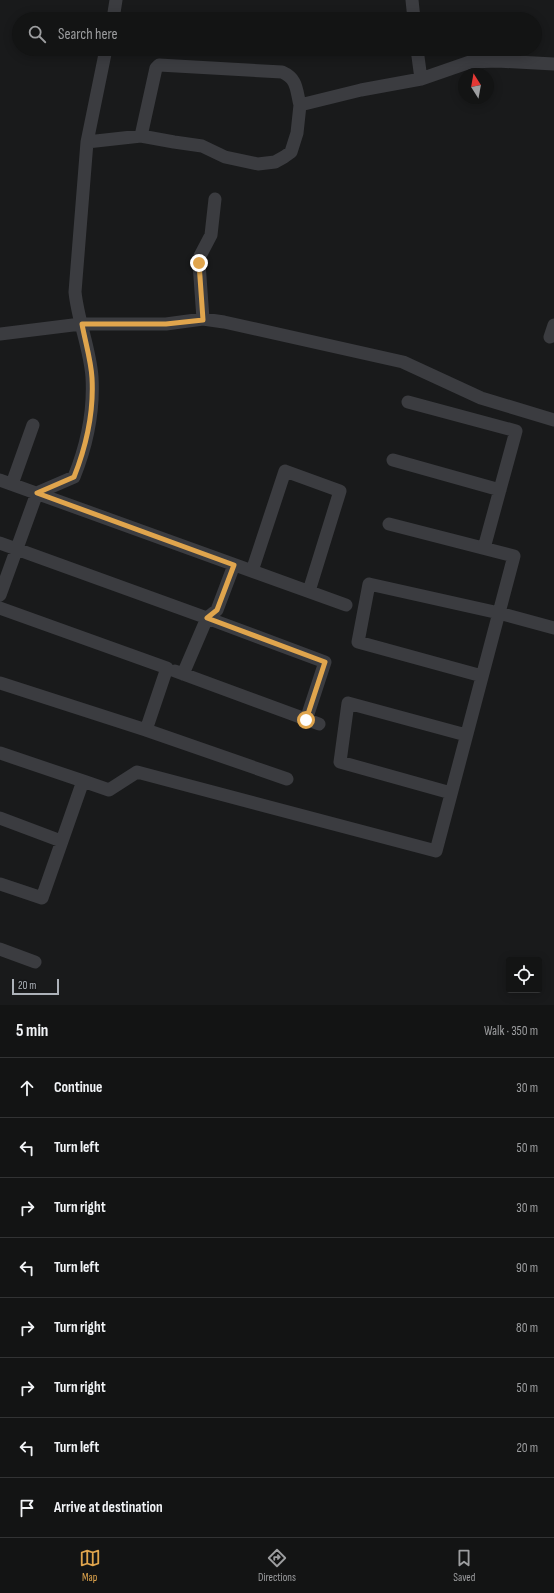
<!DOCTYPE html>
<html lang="en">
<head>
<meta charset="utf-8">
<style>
  body { margin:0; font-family:"Sofia Sans Condensed",sans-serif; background:#1c1d1d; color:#f1f3f6 }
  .controls { position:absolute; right:12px; bottom:12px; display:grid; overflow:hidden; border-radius:4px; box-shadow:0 2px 10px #0003 }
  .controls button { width:36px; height:36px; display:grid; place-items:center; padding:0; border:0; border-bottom:1px solid #323334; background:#131414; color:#f1f3f6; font:20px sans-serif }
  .compass { position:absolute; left:458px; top:68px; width:36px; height:36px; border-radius:50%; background:#131414; box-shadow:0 2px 10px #0003; rotate:349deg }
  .scale { position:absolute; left:12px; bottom:10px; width:47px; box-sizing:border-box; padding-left:4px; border:2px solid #adb2b9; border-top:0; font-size:11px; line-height:14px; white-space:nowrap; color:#adb2b9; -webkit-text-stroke:3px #141516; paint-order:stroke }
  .stop { position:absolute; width:12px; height:12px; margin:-9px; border:3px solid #e0a54d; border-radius:50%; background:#fff }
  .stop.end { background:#e0a54d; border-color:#fff; box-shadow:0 1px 4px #0008 }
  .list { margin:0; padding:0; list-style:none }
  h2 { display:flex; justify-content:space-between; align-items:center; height:52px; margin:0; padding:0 16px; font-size:17px }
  h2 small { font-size:13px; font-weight:400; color:#9d9ea0 }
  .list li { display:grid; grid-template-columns:26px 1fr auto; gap:12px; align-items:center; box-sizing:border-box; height:60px; padding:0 16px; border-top:1px solid #323334 }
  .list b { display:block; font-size:15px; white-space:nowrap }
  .list em { font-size:13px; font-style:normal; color:#9d9ea0 }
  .icon { flex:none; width:22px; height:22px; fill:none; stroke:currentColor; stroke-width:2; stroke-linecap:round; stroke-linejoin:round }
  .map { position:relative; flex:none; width:554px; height:1005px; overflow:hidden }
  .search { position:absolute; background:#131414; box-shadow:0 2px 10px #0003; left:12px; right:12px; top:12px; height:44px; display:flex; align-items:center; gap:10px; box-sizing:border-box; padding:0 14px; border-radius:22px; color:#9d9ea0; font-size:15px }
  .sheet { height:532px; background:#131414 }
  nav { display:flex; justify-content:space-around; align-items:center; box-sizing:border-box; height:56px; border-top:1px solid #323334; background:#131414; font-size:11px; color:#9d9ea0 }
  nav a { display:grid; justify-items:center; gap:2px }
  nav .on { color:#e0a54d }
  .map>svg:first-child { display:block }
</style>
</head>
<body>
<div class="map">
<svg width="554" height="1005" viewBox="0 0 554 1005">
  <rect width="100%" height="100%" fill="#191a1b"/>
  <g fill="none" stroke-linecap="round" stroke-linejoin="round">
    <!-- minor -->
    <path stroke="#3b3c40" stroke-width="13" d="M412,0l2,19
      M113,19l3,-19
      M417,49l4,30
      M141,136l15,-68 3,-3 123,7c16,7 14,18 18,33
      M87,142l54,-6 33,6 28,4 23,11 33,7 17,-2 9,-5 7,-5 6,-19 3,-28 61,-15 60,-11 49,-17 27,-1 57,3
      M203,319l-4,-56 1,-7 11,-21 4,-36
      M0,334l81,-10h85l37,-5 21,3 179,40 78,36 73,22
      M550,337l4,-12
      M408,402l108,29 -32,117
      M393,460l107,30
      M0,480l346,125
      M12,484l21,-59
      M0,543l207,75 10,-8 17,-45
      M252,571l33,-100 55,20 -31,100
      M0,595l37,-102 37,-16c13,-32 20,-65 18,-100 -2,-28 -14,-56 -17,-85l12,-150 19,-93
      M0,608l167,60 -21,62
      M175,671l144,53
      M183,674l24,-56 118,44 -19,58
      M482,676l-124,-34 11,-58 130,29 55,15
      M0,683l146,47 141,49
      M0,753l83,28 -41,117 -42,-14
      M83,781l26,9 28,-18 299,79 78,-295 -125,-32
      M451,793l-111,-31 8,-59 118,32
      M0,818l61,23
      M0,949l35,13"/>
  </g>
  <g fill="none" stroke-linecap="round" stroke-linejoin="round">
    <!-- route -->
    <path stroke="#e0a54d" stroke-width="5" d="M199,263l4,57 -37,4h-84c3,17 9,36 10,54 2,35 -5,66 -18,99l-37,16 197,72 -17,45 -10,8 118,44 -19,58"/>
  </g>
</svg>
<div class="controls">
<button><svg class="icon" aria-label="locate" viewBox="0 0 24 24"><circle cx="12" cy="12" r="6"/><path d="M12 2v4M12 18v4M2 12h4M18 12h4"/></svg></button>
</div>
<svg class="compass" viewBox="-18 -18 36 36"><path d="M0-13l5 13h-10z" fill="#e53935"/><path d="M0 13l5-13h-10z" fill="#9d9ea0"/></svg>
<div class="scale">20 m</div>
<div class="stop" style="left:306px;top:720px"></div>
<div class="stop end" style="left:199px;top:263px"></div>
<div class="search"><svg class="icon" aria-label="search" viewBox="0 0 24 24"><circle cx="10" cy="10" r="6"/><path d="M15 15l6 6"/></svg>Search here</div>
</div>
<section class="sheet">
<h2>5 min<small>Walk · 350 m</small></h2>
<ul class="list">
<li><svg class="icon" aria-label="ahead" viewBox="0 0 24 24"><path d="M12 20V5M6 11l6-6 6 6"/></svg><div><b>Continue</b></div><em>30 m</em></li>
<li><svg class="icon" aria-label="left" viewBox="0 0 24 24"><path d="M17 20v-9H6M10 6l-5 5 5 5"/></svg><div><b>Turn left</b></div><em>50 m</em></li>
<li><svg class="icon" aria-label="right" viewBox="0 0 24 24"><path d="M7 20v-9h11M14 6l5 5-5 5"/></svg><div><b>Turn right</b></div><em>30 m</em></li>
<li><svg class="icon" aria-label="left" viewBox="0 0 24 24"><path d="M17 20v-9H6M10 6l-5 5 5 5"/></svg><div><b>Turn left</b></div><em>90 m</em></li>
<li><svg class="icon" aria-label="right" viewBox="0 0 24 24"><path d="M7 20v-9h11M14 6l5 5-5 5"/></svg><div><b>Turn right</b></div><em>80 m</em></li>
<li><svg class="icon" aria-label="right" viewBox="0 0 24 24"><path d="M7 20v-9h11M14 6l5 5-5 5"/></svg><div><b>Turn right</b></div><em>50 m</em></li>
<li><svg class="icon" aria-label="left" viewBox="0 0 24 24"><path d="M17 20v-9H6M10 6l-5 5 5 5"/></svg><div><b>Turn left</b></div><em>20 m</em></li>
<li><svg class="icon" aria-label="arrive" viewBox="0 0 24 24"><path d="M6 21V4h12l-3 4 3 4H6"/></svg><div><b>Arrive at destination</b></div></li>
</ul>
</section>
<nav>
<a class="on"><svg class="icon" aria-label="map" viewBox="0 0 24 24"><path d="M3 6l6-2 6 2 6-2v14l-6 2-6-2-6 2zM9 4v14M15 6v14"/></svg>Map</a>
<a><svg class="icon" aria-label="directions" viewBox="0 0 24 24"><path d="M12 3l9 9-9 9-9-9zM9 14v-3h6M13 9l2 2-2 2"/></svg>Directions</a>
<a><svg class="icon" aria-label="saved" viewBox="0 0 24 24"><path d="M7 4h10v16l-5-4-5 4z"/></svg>Saved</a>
</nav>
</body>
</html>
